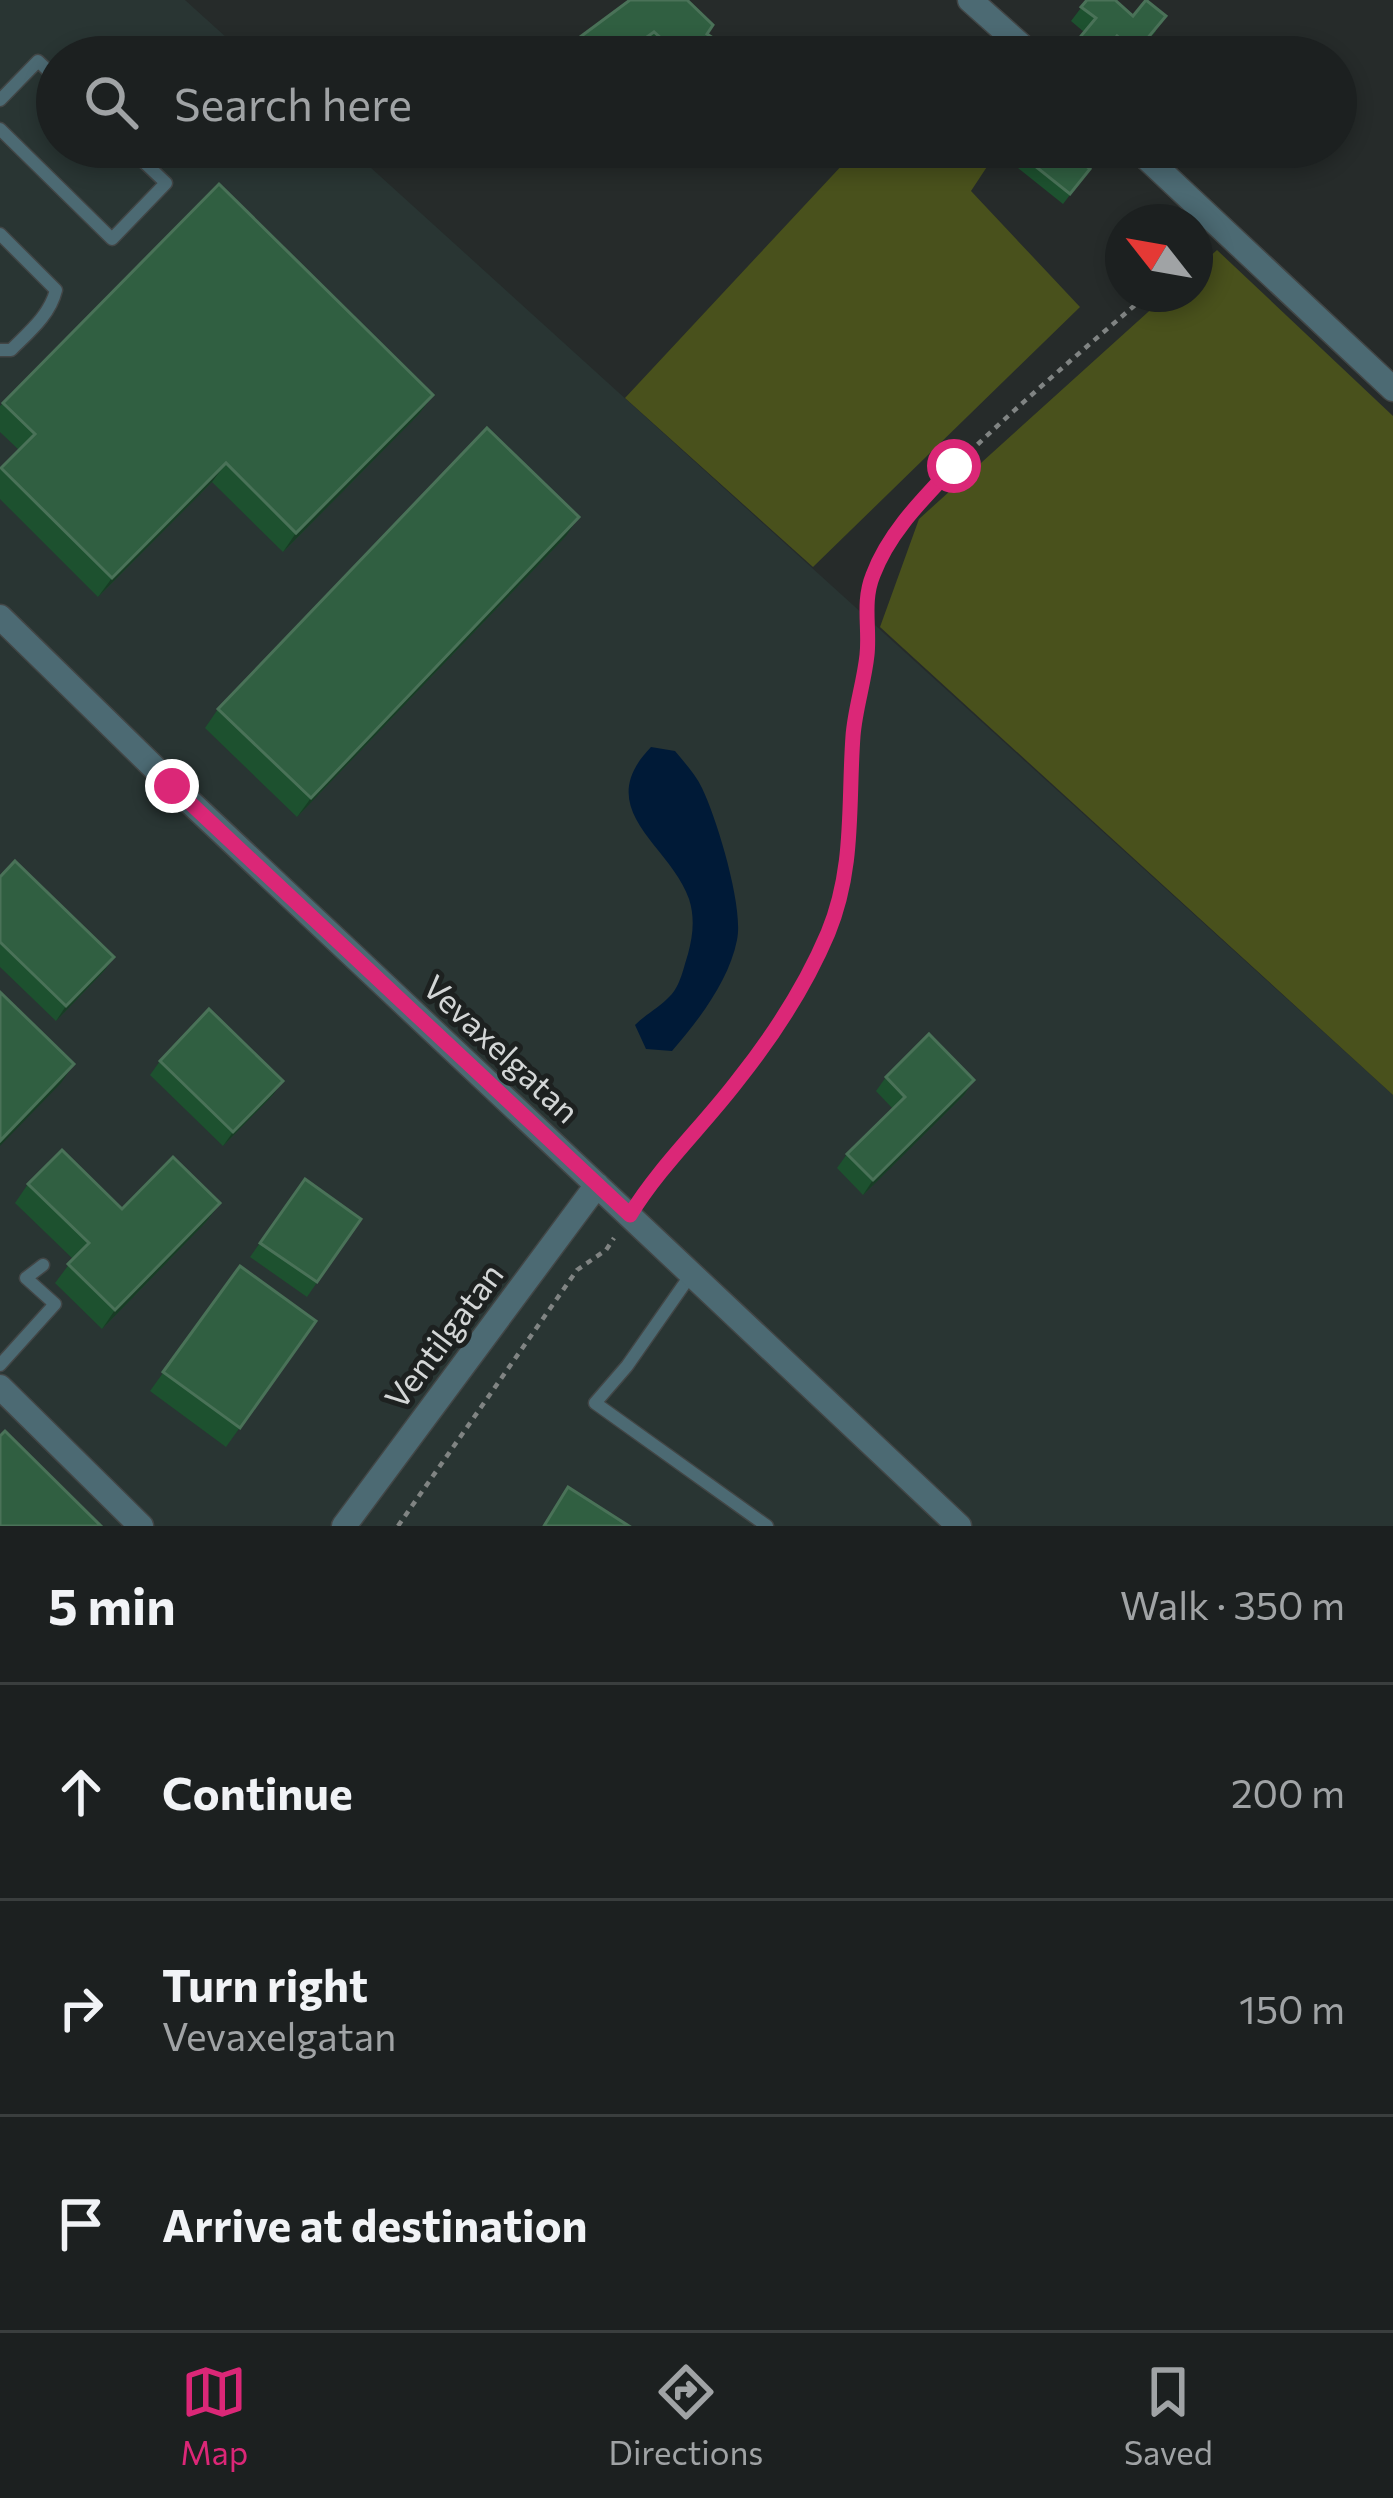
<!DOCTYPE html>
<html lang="en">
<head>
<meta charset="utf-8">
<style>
  body { margin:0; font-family:Commissioner,sans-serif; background:#292d2d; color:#f1f3f6 }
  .compass { position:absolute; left:1105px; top:204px; width:108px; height:108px; border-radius:50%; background:#1c2020; box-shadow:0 6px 18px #0003; rotate:301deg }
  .stop { position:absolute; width:36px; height:36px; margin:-27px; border:9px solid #db2777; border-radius:50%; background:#fff }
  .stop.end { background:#db2777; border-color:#fff; box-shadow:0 3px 12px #0008 }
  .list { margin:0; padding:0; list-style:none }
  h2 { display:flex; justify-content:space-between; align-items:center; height:156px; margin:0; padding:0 48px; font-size:51px }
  h2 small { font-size:39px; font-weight:400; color:#a0a3a5 }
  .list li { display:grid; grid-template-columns:78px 1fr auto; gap:36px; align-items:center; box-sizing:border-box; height:216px; padding:0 48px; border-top:3px solid #3a3e3e }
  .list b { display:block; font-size:45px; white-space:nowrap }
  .list p { margin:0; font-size:39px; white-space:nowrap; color:#a0a3a5 }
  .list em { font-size:39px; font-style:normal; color:#a0a3a5 }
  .icon { flex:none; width:66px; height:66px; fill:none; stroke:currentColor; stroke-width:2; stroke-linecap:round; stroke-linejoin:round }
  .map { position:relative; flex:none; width:1393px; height:1526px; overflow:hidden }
  .search { position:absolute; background:#1c2020; box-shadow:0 6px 18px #0003; left:36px; right:36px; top:36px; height:132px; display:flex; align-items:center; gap:30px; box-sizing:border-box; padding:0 42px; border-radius:66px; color:#a0a3a5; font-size:45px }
  .sheet { height:804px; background:#1c2020 }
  nav { display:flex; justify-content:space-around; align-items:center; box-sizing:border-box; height:168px; border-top:3px solid #3a3e3e; background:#1c2020; font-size:33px; color:#a0a3a5 }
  nav a { display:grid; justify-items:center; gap:6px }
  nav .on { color:#db2777 }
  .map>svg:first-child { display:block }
</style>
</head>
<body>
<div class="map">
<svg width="1393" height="1526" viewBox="0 0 1393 1526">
  <rect width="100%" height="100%" fill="#262b2a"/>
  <!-- built -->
  <path fill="#293533" d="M0,0h185l63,57h-191v90h291l1045,948v431h-1393z"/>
  <!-- green -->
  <path fill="#49511c" d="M859,147h141l-29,44 109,116 -267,260 -188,-169z
    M1217,250l176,166v679l-513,-468 39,-108 249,-225h27v-24z"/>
  <!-- water -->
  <path fill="#001a37" d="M651,747l24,4c9,11 21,24 27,37 15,31 42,120 35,152 -8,41 -39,81 -65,111l-26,-2 -11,-24c11,-11 25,-18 35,-29 10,-9 14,-30 18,-42 5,-19 7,-36 1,-55 -18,-54 -99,-89 -38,-152z"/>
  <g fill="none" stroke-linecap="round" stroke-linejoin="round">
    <defs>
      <path id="lane" d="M0,100l38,-39 19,18
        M0,129l112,110 54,-56 -38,-36
        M0,234l56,56c-6,25 -27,42 -45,60h-11
        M692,1273l-65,93 -32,37 172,123
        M0,1365l55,-61 -29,-26 17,-13"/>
      <path id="street" d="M970,0l64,57
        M1135,147l258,242
        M0,617l173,169 786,740
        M0,1387l141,139
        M344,1526l253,-341"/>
    </defs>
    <!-- lane casing -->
    <use href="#lane" stroke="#424646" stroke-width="15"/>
    <!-- street casing -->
    <use href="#street" stroke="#424646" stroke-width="27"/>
    <!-- path -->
    <path stroke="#808483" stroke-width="4.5" stroke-dasharray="6 6" stroke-linecap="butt" d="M644,1193c70,-84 179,-200 201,-309 10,-50 5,-103 9,-154 2,-27 13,-53 14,-80 1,-37 -4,-63 15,-97 24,-42 60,-76 95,-109 55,-52 113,-101 170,-150
      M398,1526l179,-256 29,-20 8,-12"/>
    <!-- lane -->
    <use href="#lane" stroke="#4c6a73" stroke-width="12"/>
    <!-- street -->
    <use href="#street" stroke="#4c6a73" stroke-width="24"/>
  </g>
  <!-- wall -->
  <path fill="#1d512f" d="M1087,0l46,16 23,15 -22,26h-20l-7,-6 -6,6h-35l18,-25 -13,-11z
    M624,5l83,29 35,23h-95l-6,-6 -8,6h-80z
    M1034,147l33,4 23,18 -27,35 -45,-36z
    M433,395l-14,19 -136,138 -71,-70 -114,115 -98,-98v-29l19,-20 -19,-18v-26l3,-3z
    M566,536l-269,281 -92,-89 13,-19z
    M0,877l114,80 -10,14 -48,50 -56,-54z
    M160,1061l113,34 -50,51 -73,-71z
    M886,1077l88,3 -10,15 -101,100 -26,-27 10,-14 46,-45 -17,-18z
    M305,1179l56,40 -54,78 -57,-40z
    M28,1184l94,25 98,-6 -14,19 -104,107 -47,-46 18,-24 -58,-56z
    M240,1266l76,55 -90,126 -76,-56z"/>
  <!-- shaded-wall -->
  <path fill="#183c25" d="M654,32l-13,19 -8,6h-14z
    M433,395l-14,19 -136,138 13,-19z
    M226,463l-14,19 -114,115 14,-19z
    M579,517l-13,19 -269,281 14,-19z
    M114,957l-10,14 -48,50 10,-15z
    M74,1064l-13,19 -61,63v-5z
    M974,1080l-10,15 -101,100 10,-15z
    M283,1081l-10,14 -50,51 10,-14z
    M220,1203l-14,19 -104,107 13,-19z"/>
  <!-- building -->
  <path fill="#305f41" stroke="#4a7258" stroke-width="3" d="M630,0h57l26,25 -6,9 35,23h-60l-28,-25 -35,25h-66z
    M1087,0h28l18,16 13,-16 20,16 -30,36 -19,-16 -17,21h-6l-18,-15 20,-24 -15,-11z
    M1034,147h35l-3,3 24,19 -20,25 -45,-36z
    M219,184l214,211 -137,138 -70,-70 -114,115 -111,-110 34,-34 -32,-31z
    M487,428l92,89 -268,281 -93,-89z
    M15,861l99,96 -48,49 -66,-64v-65z
    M0,992l74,72 -74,77z
    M209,1009l74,72 -50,51 -73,-71z
    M929,1034l45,46 -101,100 -26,-26 58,-57 -19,-20z
    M62,1150l60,59 51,-52 47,46 -105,107 -47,-46 21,-21 -61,-59z
    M305,1179l56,40 -44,63 -57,-39z
    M240,1266l76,55 -76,107 -77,-56z
    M5,1431l96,95h-101v-90z
    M568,1487l61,39h-85z"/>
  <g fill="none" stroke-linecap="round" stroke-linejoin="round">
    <!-- route -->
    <path stroke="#db2777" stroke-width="15" d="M172,786l458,429c30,-49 73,-89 108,-135 35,-44 68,-95 90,-147 27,-65 20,-129 25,-197 2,-27 11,-53 14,-81 3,-27 -5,-53 6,-80 16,-43 50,-76 81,-109"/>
  </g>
  <g text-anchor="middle" stroke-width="10" stroke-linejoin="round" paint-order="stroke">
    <!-- street labels -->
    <g font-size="33" fill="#d3d6d6" stroke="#1d2120">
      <text transform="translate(501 1049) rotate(43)" y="12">Vevaxelgatan</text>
      <text transform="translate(444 1336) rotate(-53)" y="12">Ventilgatan</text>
    </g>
  </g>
</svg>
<svg class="compass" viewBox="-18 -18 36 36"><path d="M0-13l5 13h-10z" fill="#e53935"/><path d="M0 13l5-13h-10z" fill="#a0a3a5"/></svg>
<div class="stop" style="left:954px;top:466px"></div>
<div class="stop end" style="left:172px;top:786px"></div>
<div class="search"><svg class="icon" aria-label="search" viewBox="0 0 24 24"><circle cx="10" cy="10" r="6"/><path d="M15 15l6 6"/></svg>Search here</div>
</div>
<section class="sheet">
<h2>5 min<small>Walk · 350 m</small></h2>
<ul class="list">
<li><svg class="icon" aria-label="ahead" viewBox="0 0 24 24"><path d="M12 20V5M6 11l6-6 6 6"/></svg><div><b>Continue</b></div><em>200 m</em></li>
<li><svg class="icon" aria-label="right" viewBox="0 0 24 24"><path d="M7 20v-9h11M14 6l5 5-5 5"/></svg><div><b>Turn right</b><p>Vevaxelgatan</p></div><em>150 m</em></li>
<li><svg class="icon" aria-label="arrive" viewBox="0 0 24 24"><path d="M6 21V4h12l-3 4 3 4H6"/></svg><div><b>Arrive at destination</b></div></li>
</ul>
</section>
<nav>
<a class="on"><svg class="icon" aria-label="map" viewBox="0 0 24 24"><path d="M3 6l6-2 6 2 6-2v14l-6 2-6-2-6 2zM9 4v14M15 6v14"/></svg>Map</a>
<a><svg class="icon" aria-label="directions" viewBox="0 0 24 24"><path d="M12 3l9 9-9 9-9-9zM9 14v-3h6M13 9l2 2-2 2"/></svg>Directions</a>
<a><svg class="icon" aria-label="saved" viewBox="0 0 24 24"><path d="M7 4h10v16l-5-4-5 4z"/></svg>Saved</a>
</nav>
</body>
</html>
